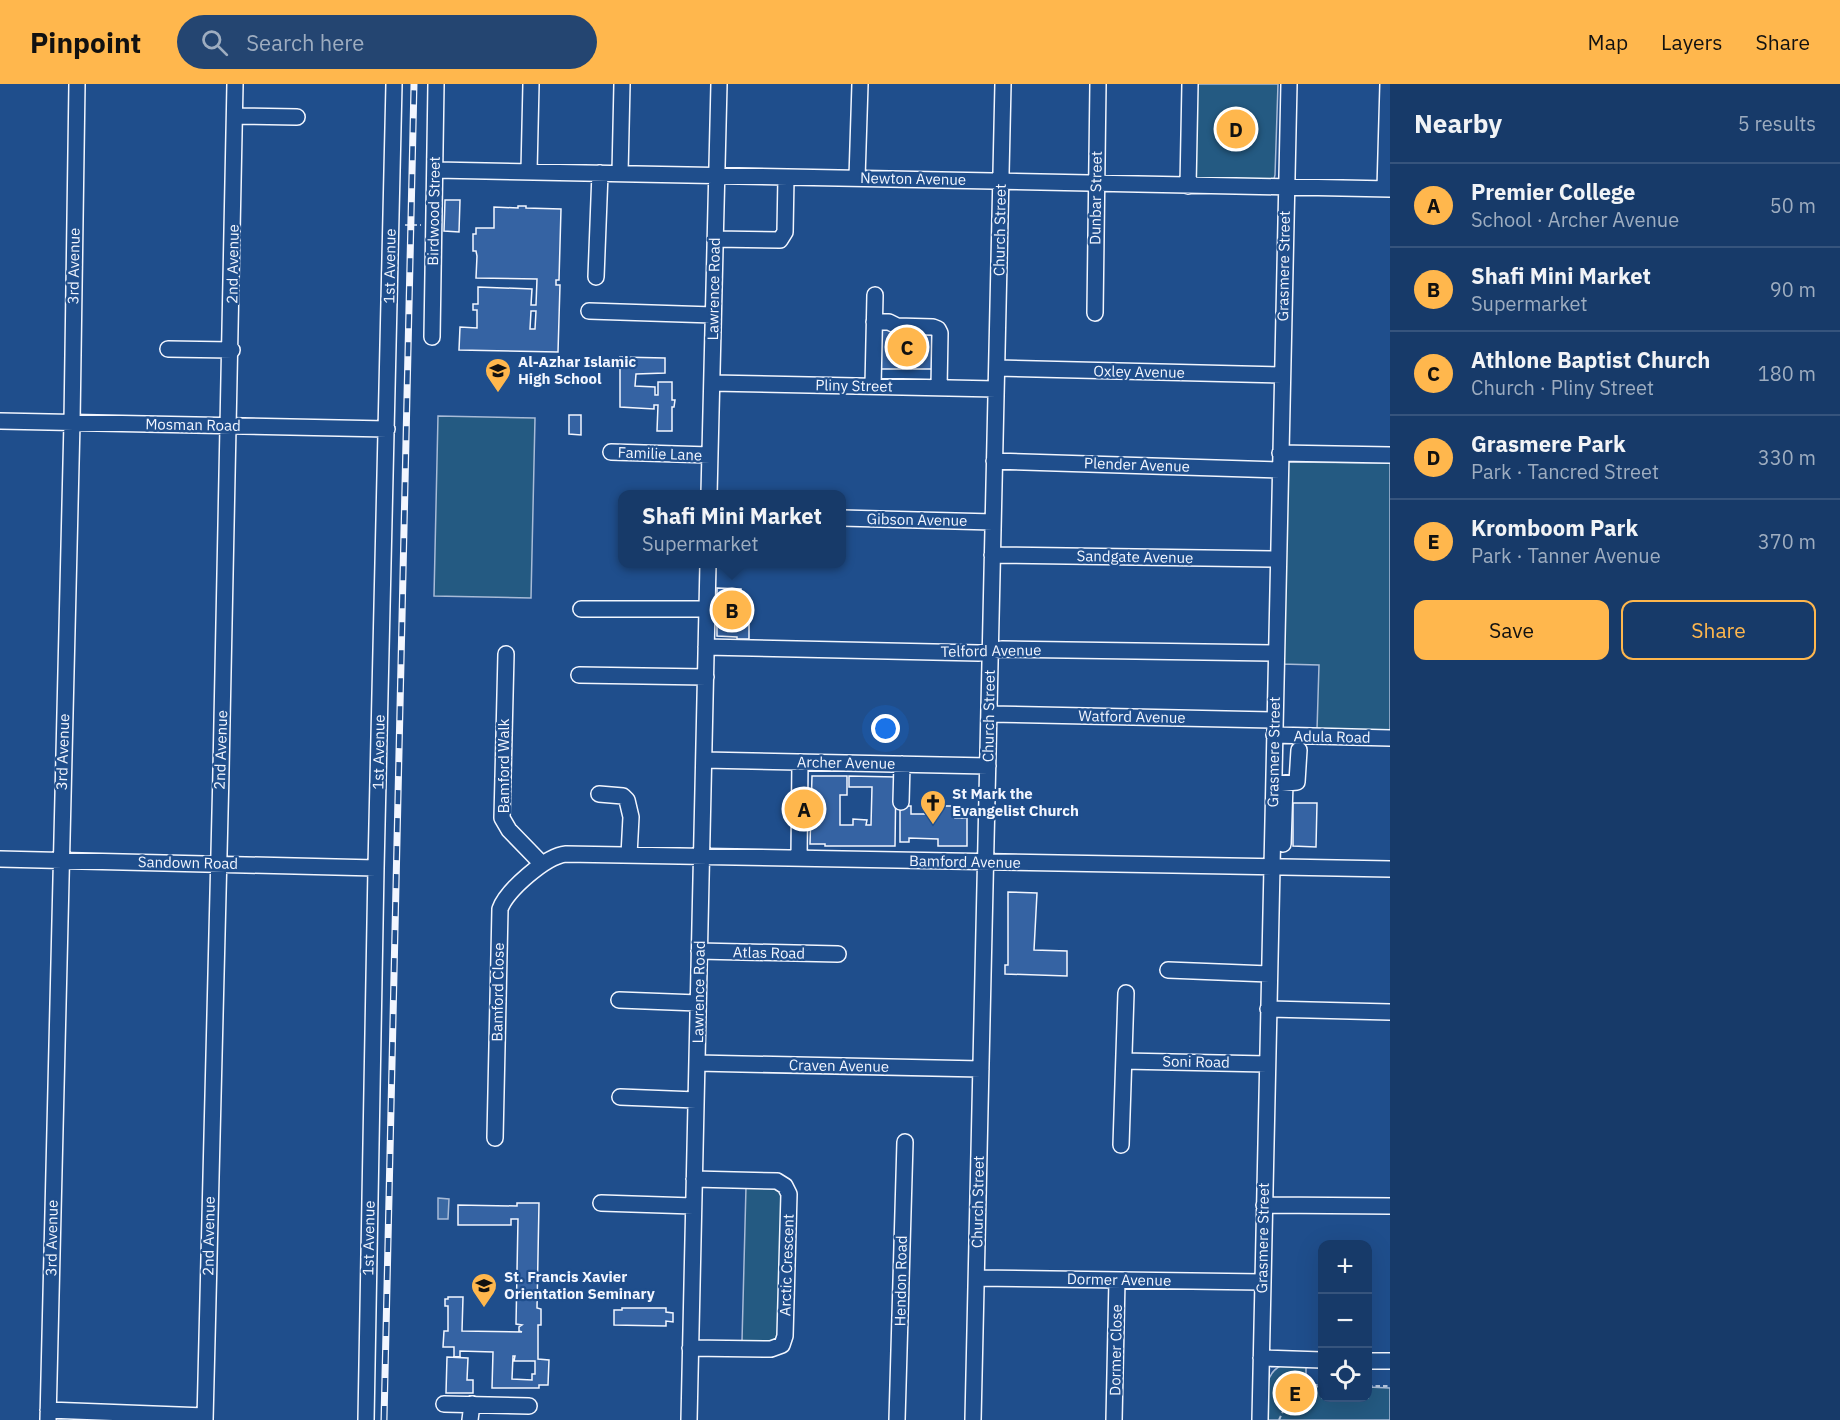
<!DOCTYPE html>
<html lang="en">
<head>
<meta charset="utf-8">
<style>
  body { margin:0; font-family:"IBM Plex Sans",sans-serif; background:#244571; color:#f1f3f6 }
  .controls { position:absolute; right:18px; bottom:18px; display:grid; overflow:hidden; border-radius:12px; box-shadow:0 6px 24px #0002 }
  .controls button { width:54px; height:54px; display:grid; place-items:center; padding:0; border:0; border-bottom:2px solid #36547d; background:#173a69; color:#f1f3f6; font:30px sans-serif }
  .you { position:absolute; left:886px; top:645px; width:21px; height:21px; margin:-15px; border:4px solid #fff; border-radius:50%; background:#1a73e8; box-shadow:0 0 0 9px #1a73e833 }
  .badge { display:grid; place-items:center; width:39px; height:39px; border-radius:50%; background:#ffb74d; color:#111; font-size:20px; font-weight:700 }
  .pin { position:absolute; translate:-50% -50%; border:3px solid #fff; box-shadow:0 2px 6px #0006 }
  .popup { position:absolute; left:618px; top:406px; width:228px; height:78px; box-sizing:border-box; display:grid; place-content:center; border-radius:12px; background:#173a69; filter:drop-shadow(0 2px 4px #0005); font-size:20px; white-space:nowrap; color:#9eadc0 }
  .popup b { font-size:22px; color:#f1f3f6 }
  .popup::after { content:''; position:absolute; left:50%; top:100%; margin-left:-12px; border:12px solid transparent; border-top-color:#173a69 }
  .list { margin:0; padding:0; list-style:none }
  h2 { display:flex; justify-content:space-between; align-items:center; height:78px; margin:0; padding:0 24px; font-size:26px }
  h2 small { font-size:20px; font-weight:400; color:#9eadc0 }
  .list li { display:grid; grid-template-columns:39px 1fr auto; gap:18px; align-items:center; box-sizing:border-box; height:84px; padding:0 24px; border-top:2px solid #36547d }
  .list b { display:block; font-size:22px; white-space:nowrap }
  .list p { margin:0; font-size:20px; white-space:nowrap; color:#9eadc0 }
  .list em { font-size:20px; font-style:normal; color:#9eadc0 }
  .actions { display:flex; gap:12px; padding:18px 24px }
  .actions a { flex:1; padding:14px 0; border:2px solid #ffb74d; border-radius:12px; text-align:center; font-size:21px; color:#ffb74d }
  .actions .main { background:#ffb74d; color:#111 }
  .icon { flex:none; width:33px; height:33px; fill:none; stroke:currentColor; stroke-width:2; stroke-linecap:round; stroke-linejoin:round }
  .map { position:relative; flex:none; width:1390px; height:1336px; overflow:hidden }
  header { display:flex; align-items:center; gap:36px; box-sizing:border-box; height:84px; padding:0 30px; background:#ffb74d; color:#111 }
  header strong { font-size:28px }
  nav { display:flex; gap:33px; margin-inline-start:auto; font-size:21px }
  .search { width:420px; height:54px; background:#244571; display:flex; align-items:center; gap:15px; box-sizing:border-box; padding:0 21px; border-radius:33px; color:#9eadc0; font-size:22px }
  main { display:flex }
  aside { flex:1; background:#173a69 }
  .map>svg:first-child { display:block }
</style>
</head>
<body>
<header>
<strong>Pinpoint</strong>
<div class="search"><svg class="icon" aria-label="search" viewBox="0 0 24 24"><circle cx="10" cy="10" r="6"/><path d="M15 15l6 6"/></svg>Search here</div>
<nav><a>Map</a><a>Layers</a><a>Share</a></nav>
</header>
<main>
<div class="map">
<svg width="1390" height="1336" viewBox="0 0 1390 1336">
  <rect width="100%" height="100%" fill="#1f4e8c"/>
  <!-- green -->
  <path fill="#245a82" stroke="#a8bbd7" stroke-width="1.5" d="M1196,0h82l-3,91 -1,4 -79,-1z
    M438,332l97,2 -4,180 -97,-2z
    M1286,378l104,1v269l-73,-2 2,-65 -38,-1z
    M746,1103h28l8,8 -3,141 -9,6 -28,-1z
    M1282,1281l24,1v20l16,1v11h46v-11l22,1v32h-124c1,-20 -5,-45 16,-55z"/>
  <!-- water -->
  <path fill="#3b69a3" stroke="#a8bbd7" stroke-width="1.5" d="M438,1114l11,1 -1,20h-10z"/>
  <!-- building -->
  <path fill="#3563a3" stroke="#f2f6ff" stroke-width="1.5" fill-rule="evenodd" d="M445,116h15l-1,32 -15,-1z
    M518,122h8v2l35,1 -2,71h-3v5h4l-2,67 -99,-2 1,-23 17,1v-18h-4v-6h5v-17l54,2 -1,16h5l1,-26 -61,-1 1,-22 -1,-5h-3v-17h3v-6h18v-21l24,1zM531,227h5l-1,18h-5z
    M880,246l56,1 -1,38h-57z
    M620,273l45,1v15l-29,1 -1,12 20,1v8h3v-13h14v18h3l-1,7h-2v24h-15l1,-26h-4v4l-34,-2z
    M569,331h12v20l-12,-1z
    M717,504l24,1v13h6v16h2v21h-12v-2l-20,-1z
    M812,692h35v19h-7v30h13v-6l14,1 -1,5h5l1,-38h-23v-11l47,1 -1,69h-70v-2h-15z
    M1293,719h24l-1,44 -23,-1z
    M900,722h11v8h28v-8h16v12h12v28h-29v-7l-29,-1v4h-9z
    M1008,808l29,1 -3,57 33,1v25l-62,-2v-9h3z
    M517,1119h22l-2,105 4,1v16h-3v34l11,1 -1,25h-9v3h-47l1,-36 -33,-1v6h-6v-10h-11l1,-16h4v-25h-3v-7h3v-2h15l-1,34 60,1 -3,-1v-4l3,-2 -6,-1 2,-105h-7v6h-53v-20l59,1zM513,1272h2l-1,5h21v13h-3v6l-20,-1z
    M622,1224h44v4l7,1v9l-7,-1v5l-52,-1v-15h8z
    M447,1273l21,1 -1,22h6v13h-27z"/>
  <g fill="none" stroke-linecap="round" stroke-linejoin="round">
    <defs>
      <path id="minor" d="M235,32l62,1
        M436,86l954,19
        M529,87l2,-87
        M620,89l2,-89
        M857,94l3,-94
        M1188,102l2,-102
        M1385,105l3,-105
        M715,155l65,1 5,-8 1,-55
        M596,193l4,-104
        M589,227l124,4
        M1095,229l3,-229
        M874,238h15l8,4 36,1 5,2 2,4 -1,55
        M432,253l4,-253
        M168,265l64,1
        M997,284l285,7
        M712,299l284,6
        M873,302l2,-91
        M0,337l387,8
        M611,368l99,3
        M1280,369l110,2
        M994,377l286,9
        M709,410l10,-410
        M842,434l151,4
        M992,471l286,4
        M581,525h126
        M706,563l273,6 23,-4 274,4
        M506,570l-4,164 7,12 33,34
        M579,591l127,2
        M989,630l286,6
        M1274,651l116,3
        M704,676l284,6
        M1276,700l21,-2 2,-32
        M599,710l24,2 4,4 4,17 -2,38
        M901,718l1,-38
        M1283,760l2,-60
        M799,774l1,-96
        M0,775l376,9
        M699,867l139,3
        M1168,886l101,4
        M619,916l79,3
        M1268,925l122,3
        M1124,977l143,3
        M697,979l284,6
        M620,1013l76,3
        M495,1054l5,-229c7,-19 46,-53 66,-55l824,15
        M1121,1061l5,-152
        M601,1119l92,3
        M1264,1121l126,1
        M977,1194l285,4
        M690,1264l81,1 11,-4 3,-9 4,-142 -4,-8 -8,-5 -83,-2
        M1261,1274l61,2
        M1368,1277h22
        M444,1320l85,2
        M48,1326l157,6
        M48,1336l24,-998 5,-338
        M205,1336c10,-445 24,-891 30,-1336
        M366,1336l10,-552 18,-784
        M470,1336l2,-16
        M689,1336l19,-856
        M897,1336l8,-278
        M973,1336l30,-1336
        M1114,1336l3,-140
        M1260,1336l29,-1336"/>
    </defs>
    <!-- minor casing -->
    <use href="#minor" stroke="#f2f6ff" stroke-width="18"/>
    <!-- path -->
    <path stroke="#b3c4dc" stroke-width="2" stroke-dasharray="4.5 3" stroke-linecap="butt" d="M405,141h16
      M1368,1302h22
      M1279,1336l5,-11 10,-8 7,-13 5,-3h16"/>
    <!-- minor -->
    <use href="#minor" stroke="#1f4e8c" stroke-width="15"/>
    <defs>
      <path id="rail" d="M384,1336l30,-1336"/>
    </defs>
    <!-- rail casing -->
    <use href="#rail" stroke="#f2f6ff" stroke-width="7"/>
    <!-- rail -->
    <use href="#rail" stroke="#1f4e8c" stroke-width="4.5" stroke-dasharray="14" stroke-linecap="butt"/>
  </g>
  <!-- icons -->
  <defs>
    <symbol id="school-pin" viewBox="-11 -11 22 30"><path d="M0 17L-7.5 6A9.5 9.5 0 1 1 7.5 6Z" fill="#ffb74d" stroke="#1f4e8c"/><path d="M0-5L7-2L0 1L-7-2ZM-4 1L0 2.5L4 1V4Q0 6-4 4Z" fill="#111"/></symbol>
    <symbol id="church-pin" viewBox="-11 -11 22 30"><path d="M0 17L-7.5 6A9.5 9.5 0 1 1 7.5 6Z" fill="#ffb74d" stroke="#1f4e8c"/><path d="M-1.2-6h2.4v3.5h3.3v2.4h-3.3V6h-2.4V-.1h-3.3v-2.4h3.3Z" fill="#111"/></symbol>
    <symbol id="university-pin" viewBox="-11 -11 22 30"><path d="M0 17L-7.5 6A9.5 9.5 0 1 1 7.5 6Z" fill="#ffb74d" stroke="#1f4e8c"/><path d="M0-5L7-2L0 1L-7-2ZM-4 1L0 2.5L4 1V4Q0 6-4 4Z" fill="#111"/></symbol>
  </defs>
  <g fill-rule="evenodd">
    <use href="#school-pin" x="483" y="272" width="30" height="40"/>
    <use href="#church-pin" x="918" y="704" width="30" height="40"/>
    <use href="#university-pin" x="469" y="1187" width="30" height="40"/>
  </g>
  <g text-anchor="middle" stroke-width="4.5" stroke-linejoin="round" paint-order="stroke">
    <!-- street labels -->
    <g font-size="15" fill="#f2f6ff" stroke="#1f4e8c">
      <text transform="translate(913 95) rotate(1)" y="5">Newton Avenue</text>
      <text transform="translate(1096 114) rotate(-89)" y="5">Dunbar Street</text>
      <text transform="translate(434 127) rotate(-89)" y="5">Birdwood Street</text>
      <text transform="translate(1000 146) rotate(-89)" y="5">Church Street</text>
      <text transform="translate(233 180) rotate(-89)" y="5">2nd Avenue</text>
      <text transform="translate(74 182) rotate(-89)" y="5">3rd Avenue</text>
      <text transform="translate(390 182) rotate(-89)" y="5">1st Avenue</text>
      <text transform="translate(1284 182) rotate(-89)" y="5">Grasmere Street</text>
      <text transform="translate(714 205) rotate(-89)" y="5">Lawrence Road</text>
      <text transform="translate(1139 288) rotate(1)" y="5">Oxley Avenue</text>
      <text transform="translate(854 302) rotate(1)" y="5">Pliny Street</text>
      <text transform="translate(193 341) rotate(1)" y="5">Mosman Road</text>
      <text transform="translate(660 370) rotate(2)" y="5">Familie Lane</text>
      <text transform="translate(1137 381) rotate(2)" y="5">Plender Avenue</text>
      <text transform="translate(917 436) rotate(1)" y="5">Gibson Avenue</text>
      <text transform="translate(1135 473) rotate(1)" y="5">Sandgate Avenue</text>
      <text transform="translate(991 567) rotate(-1)" y="5">Telford Avenue</text>
      <text transform="translate(989 632) rotate(-89)" y="5">Church Street</text>
      <text transform="translate(1132 633) rotate(1)" y="5">Watford Avenue</text>
      <text transform="translate(1332 653) rotate(1)" y="5">Adula Road</text>
      <text transform="translate(221 666) rotate(-88)" y="5">2nd Avenue</text>
      <text transform="translate(63 668) rotate(-88)" y="5">3rd Avenue</text>
      <text transform="translate(379 668) rotate(-89)" y="5">1st Avenue</text>
      <text transform="translate(1274 668) rotate(-89)" y="5">Grasmere Street</text>
      <text transform="translate(846 679) rotate(1)" y="5">Archer Avenue</text>
      <text transform="translate(504 682) rotate(-90)" y="5">Bamford Walk</text>
      <text transform="translate(965 778) rotate(1)" y="5">Bamford Avenue</text>
      <text transform="translate(188 779) rotate(1)" y="5">Sandown Road</text>
      <text transform="translate(769 869) rotate(1)" y="5">Atlas Road</text>
      <text transform="translate(498 908) rotate(-89)" y="5">Bamford Close</text>
      <text transform="translate(699 908) rotate(-89)" y="5">Lawrence Road</text>
      <text transform="translate(1196 978) rotate(1)" y="5">Soni Road</text>
      <text transform="translate(839 982) rotate(1)" y="5">Craven Avenue</text>
      <text transform="translate(978 1118) rotate(-89)" y="5">Church Street</text>
      <text transform="translate(209 1152) rotate(-89)" y="5">2nd Avenue</text>
      <text transform="translate(52 1154) rotate(-89)" y="5">3rd Avenue</text>
      <text transform="translate(369 1154) rotate(-89)" y="5">1st Avenue</text>
      <text transform="translate(1263 1154) rotate(-89)" y="5">Grasmere Street</text>
      <text transform="translate(787 1181) rotate(-88)" y="5">Arctic Crescent</text>
      <text transform="translate(1119 1196) rotate(1)" y="5">Dormer Avenue</text>
      <text transform="translate(901 1197) rotate(-89)" y="5">Hendon Road</text>
      <text transform="translate(1116 1266) rotate(-89)" y="5">Dormer Close</text>
    </g>
    <!-- poi labels -->
    <g font-size="15" font-weight="bold" fill="#f2f6ff" stroke="#1f4e8c" text-anchor="start">
      <text x="518" y="283">Al-Azhar Islamic<tspan x="518" dy="17">High School</tspan></text>
      <text x="952" y="715">St Mark the<tspan x="952" dy="17">Evangelist Church</tspan></text>
      <text x="504" y="1198">St. Francis Xavier<tspan x="504" dy="17">Orientation Seminary</tspan></text>
    </g>
  </g>
</svg>
<div class="controls">
<button>+</button>
<button>−</button>
<button><svg class="icon" aria-label="locate" viewBox="0 0 24 24"><circle cx="12" cy="12" r="6"/><path d="M12 2v4M12 18v4M2 12h4M18 12h4"/></svg></button>
</div>
<div class="you"></div>
<div class="pin badge" style="left:804px;top:725px">A</div>
<div class="pin badge" style="left:732px;top:526px">B</div>
<div class="popup"><b>Shafi Mini Market</b>Supermarket</div>
<div class="pin badge" style="left:907px;top:263px">C</div>
<div class="pin badge" style="left:1236px;top:45px">D</div>
<div class="pin badge" style="left:1295px;top:1309px">E</div>
</div>
<aside>
<h2>Nearby<small>5 results</small></h2>
<ul class="list">
<li><span class="badge">A</span><div><b>Premier College</b><p>School · Archer Avenue</p></div><em>50 m</em></li>
<li><span class="badge">B</span><div><b>Shafi Mini Market</b><p>Supermarket</p></div><em>90 m</em></li>
<li><span class="badge">C</span><div><b>Athlone Baptist Church</b><p>Church · Pliny Street</p></div><em>180 m</em></li>
<li><span class="badge">D</span><div><b>Grasmere Park</b><p>Park · Tancred Street</p></div><em>330 m</em></li>
<li><span class="badge">E</span><div><b>Kromboom Park</b><p>Park · Tanner Avenue</p></div><em>370 m</em></li>
</ul>
<div class="actions"><a class="main">Save</a><a>Share</a></div>
</aside>
</main>
</body>
</html>
